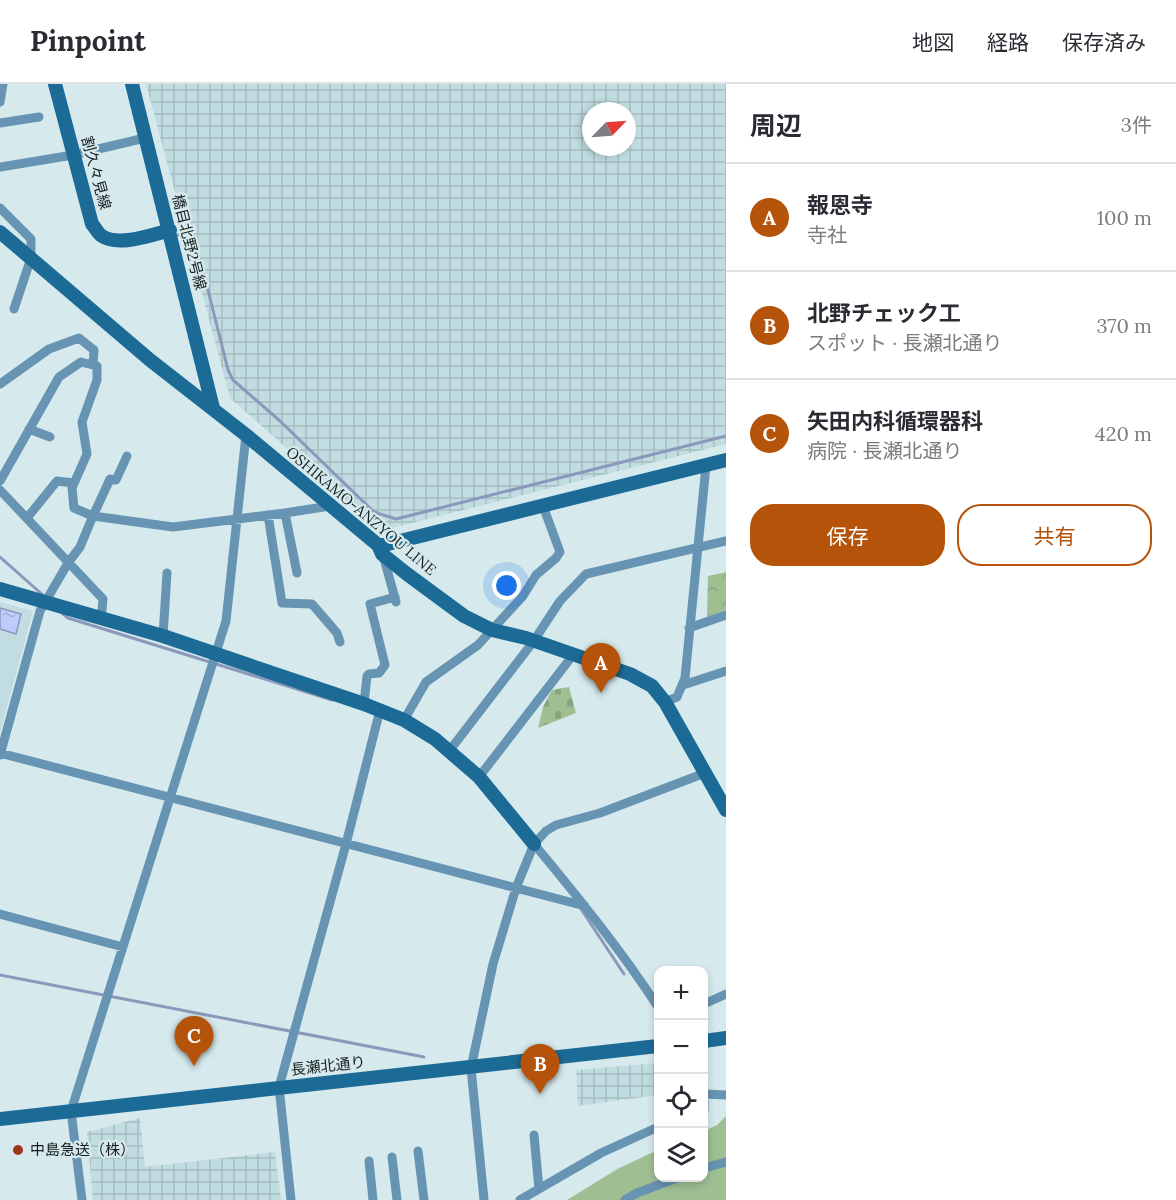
<!DOCTYPE html>
<html lang="ja">
<head>
<meta charset="utf-8">
<style>
  body { margin:0; font-family:Lora,"Noto Sans JP",serif; background:#f2f2f3; color:#2b2b33 }
  .controls { position:absolute; right:18px; bottom:18px; display:grid; overflow:hidden; border-radius:12px; box-shadow:0 3px 9px #0003 }
  .controls button { width:54px; height:54px; display:grid; place-items:center; padding:0; border:0; border-bottom:2px solid #e1e1e2; background:#fff; color:#2b2b33; font:30px sans-serif }
  .compass { position:absolute; left:582px; top:18px; width:54px; height:54px; border-radius:50%; background:#fff; box-shadow:0 3px 9px #0003; rotate:65deg }
  .you { position:absolute; left:507px; top:502px; width:21px; height:21px; margin:-15px; border:4px solid #fff; border-radius:50%; background:#1a73e8; box-shadow:0 0 0 9px #1a73e833 }
  .badge { display:grid; place-items:center; width:39px; height:39px; border-radius:50%; background:#b45309; color:#fff; font-size:20px; font-weight:700 }
  .pin { position:absolute; translate:-50% -50px; filter:drop-shadow(0 2px 3px #0008) }
  .pin::after { content:''; position:absolute; top:32px; width:21px; height:18px; background:inherit; clip-path:polygon(0 0,100% 0,50% 100%) }
  .list { margin:0; padding:0; list-style:none }
  h2 { display:flex; justify-content:space-between; align-items:center; height:78px; margin:0; padding:0 24px; font-size:26px }
  h2 small { font-size:20px; font-weight:400; color:#7c7c81 }
  .list li { display:grid; grid-template-columns:39px 1fr auto; gap:18px; align-items:center; box-sizing:border-box; height:108px; padding:0 24px; border-top:2px solid #e1e1e2 }
  .list b { display:block; font-size:22px; white-space:nowrap }
  .list p { margin:0; font-size:20px; white-space:nowrap; color:#7c7c81 }
  .list em { font-size:20px; font-style:normal; color:#7c7c81 }
  .actions { display:flex; gap:12px; padding:18px 24px }
  .actions a { flex:1; padding:14px 0; border:2px solid #b45309; border-radius:24px; text-align:center; font-size:21px; color:#b45309 }
  .actions .main { background:#b45309; color:#fff }
  .icon { flex:none; width:33px; height:33px; fill:none; stroke:currentColor; stroke-width:2; stroke-linecap:round; stroke-linejoin:round }
  .map { position:relative; flex:none; width:726px; height:1116px; overflow:hidden }
  header { display:flex; align-items:center; gap:36px; box-sizing:border-box; height:84px; padding:0 30px; background:#fff; border-bottom:2px solid #e1e1e2 }
  header strong { font-size:28px }
  nav { display:flex; gap:33px; margin-inline-start:auto; font-size:21px }
  main { display:flex }
  aside { flex:1; background:#fff }
  .map>svg:first-child { display:block }
</style>
</head>
<body>
<header>
<strong>Pinpoint</strong>
<nav><a>地図</a><a>経路</a><a>保存済み</a></nav>
</header>
<main>
<div class="map">
<svg width="726" height="1116" viewBox="0 0 726 1116">
  <defs>
    <pattern id="industrial-grid" width="8" height="8" patternUnits="userSpaceOnUse" patternTransform="scale(1.5)"><rect width="8" height="8" fill="#c1dde1"/><path d="M0 4h8M4 0v8" fill="none" stroke="#a5bdc1"/></pattern>
    <pattern id="forest-crowns" width="20" height="18" patternUnits="userSpaceOnUse" patternTransform="scale(1.5)"><rect width="20" height="18" fill="#9fbf93"/><path d="M2 6a3 3 0 1 1 6 0M12 15a3 3 0 1 1 6 0" fill="none" stroke="#88a47e"/></pattern>
    <pattern id="cemetery-stones" width="16" height="16" patternUnits="userSpaceOnUse" patternTransform="scale(1.5)"><rect width="16" height="16" fill="#9fbf93"/><path d="M2 7V4a2 2 0 0 1 4 0v3zM10 15v-3a2 2 0 0 1 4 0v3z" fill="#88a47e"/></pattern>
    <pattern id="water-ripples" width="26" height="14" patternUnits="userSpaceOnUse" patternTransform="scale(1.5)"><rect width="26" height="14" fill="#beccfd"/><path d="M2 4q2-2 4 0t4 0M15 11q2-2 4 0t4 0" fill="none" stroke="#a3afd8"/></pattern>
  </defs>
  <rect width="100%" height="100%" fill="#d6eaed"/>
  <!-- built -->
  <path fill="#c1dde1" d="M0,518l33,9 -33,122z"/>
  <!-- industrial -->
  <path fill="url(#industrial-grid)" fill-rule="evenodd" d="M146,0h580v360l-346,87 -150,-133zM591,27h36v36h-36z
    M658,979v32l-80,11 -2,-36z
    M140,1034l5,49 130,-15 6,48h-188l-6,-68z"/>
  <!-- grass -->
  <path fill="#9fbf93" d="M726,1032v84h-159l52,-32 39,-18v28h46v-47l13,-6z"/>
  <!-- forest -->
  <path fill="url(#forest-crowns)" d="M726,488v38l-19,7 1,-41z"/>
  <!-- cemetery -->
  <path fill="url(#cemetery-stones)" d="M569,603l7,26 -38,15 5,-21 9,-17z"/>
  <!-- water -->
  <path fill="url(#water-ripples)" stroke="#8c98ba" stroke-width="1.5" d="M0,524l21,6 -5,20 -16,-5z"/>
  <g fill="none" stroke-linecap="round" stroke-linejoin="round">
    <!-- stream -->
    <path stroke="#8c98ba" stroke-width="3" d="M174,152l15,-4 3,2 16,56 20,80 5,10 47,41 94,91 22,7 330,-83
      M0,473l44,39
      M62,529l6,5 264,82
      M579,822l45,68
      M0,891l424,82"/>
    <!-- street -->
    <path stroke="#6794b2" stroke-width="9" d="M0,18l3,-18
      M0,39l39,-6
      M0,83l73,-12 72,-17
      M0,124l31,31v19l-17,51
      M0,300l49,-35 30,-11 15,12 -1,15
      M29,345l21,8
      M0,397l59,-104 22,-15 16,4v14l-15,42 5,32 -15,34 2,20 19,8 17,-37 6,1 11,-24
      M0,406l103,109 -1,11 -3,7
      M285,429l12,60
      M268,431l14,88 30,1 25,29 3,9
      M27,434l30,-37 17,2
      M383,471l13,47
      M689,544l37,-13
      M163,552l4,-63
      M683,601l43,-14
      M665,618l12,-5 8,-19 21,-212
      M364,620l3,-28 2,-2 10,-1 6,-8 -15,-61 25,-7
      M404,636l22,-38 52,-37 45,-49 13,-21 20,-17 4,-6 -17,-46
      M450,666l83,-108 27,-41 26,-27 140,-33
      M0,669l585,153
      M0,671l40,-144 28,-48 12,-16 13,-31 80,11 112,-14 45,-7
      M479,693l94,-122
      M534,760c44,53 87,106 124,163
      M0,830l123,33
      M704,920l22,-10
      M704,1010l22,1
      M704,1017v9
      M534,1051l5,54
      M418,1067l6,49
      M392,1073l5,43
      M369,1077l4,39
      M704,1084l22,-6
      M82,1116l-11,-89 155,-490 20,-186
      M291,1116l-12,-113 67,-243 34,-134
      M484,1116l-13,-132 22,-104 23,-76 18,-44 12,-13 10,-6 44,-12 105,-40
      M520,1116l81,-47 57,-26
      M625,1116l12,-7 40,-15"/>
    <!-- secondary -->
    <path stroke="#1c6b96" stroke-width="14" d="M55,0l37,140c3,3 6,10 10,12 16,11 50,-1 68,-6
      M132,0l81,324
      M0,148l150,128 96,75 132,110 4,9 25,20 57,42 28,14 34,8 104,36 22,12 13,16 61,108
      M378,461h6l342,-85
      M0,505l163,47 201,68 40,16 31,19 44,38 55,67
      M704,957l22,-3
      M0,1035l658,-73"/>
  </g>
  <!-- markers -->
  <circle fill="#9f361c" stroke="#d6eaed" stroke-width="2" cx="18" cy="1066" r="6"/>
  <g text-anchor="middle" stroke-width="4.5" stroke-linejoin="round" paint-order="stroke">
    <!-- street labels -->
    <g font-size="15" fill="#161d1e" stroke="#d6eaed">
      <text transform="translate(96 89) rotate(75)" y="5">割久々見線</text>
      <text transform="translate(189 158) rotate(76)" y="5">橋目北野2号線</text>
      <text transform="translate(361 427) rotate(40)" y="5">OSHIKAMO-ANZYOU LINE</text>
      <text transform="translate(328 982) rotate(-6)" y="5">長瀬北通り</text>
    </g>
    <!-- poi labels -->
    <g font-size="15" fill="#161d1e" stroke="#d6eaed" text-anchor="start">
      <text x="30" y="1071">中島急送（株）</text>
    </g>
  </g>
</svg>
<div class="controls">
<button>+</button>
<button>−</button>
<button><svg class="icon" aria-label="locate" viewBox="0 0 24 24"><circle cx="12" cy="12" r="6"/><path d="M12 2v4M12 18v4M2 12h4M18 12h4"/></svg></button>
<button><svg class="icon" aria-label="layers" viewBox="0 0 24 24"><path d="M12 4l9 5-9 5-9-5zM3 14l9 5 9-5"/></svg></button>
</div>
<svg class="compass" viewBox="-18 -18 36 36"><path d="M0-13l5 13h-10z" fill="#e53935"/><path d="M0 13l5-13h-10z" fill="#7c7c81"/></svg>
<div class="you"></div>
<div class="pin badge" style="left:601px;top:609px">A</div>
<div class="pin badge" style="left:540px;top:1010px">B</div>
<div class="pin badge" style="left:194px;top:982px">C</div>
</div>
<aside>
<h2>周辺<small>3件</small></h2>
<ul class="list">
<li><span class="badge">A</span><div><b>報恩寺</b><p>寺社</p></div><em>100 m</em></li>
<li><span class="badge">B</span><div><b>北野チェック工</b><p>スポット · 長瀬北通り</p></div><em>370 m</em></li>
<li><span class="badge">C</span><div><b>矢田内科循環器科</b><p>病院 · 長瀬北通り</p></div><em>420 m</em></li>
</ul>
<div class="actions"><a class="main">保存</a><a>共有</a></div>
</aside>
</main>
</body>
</html>
